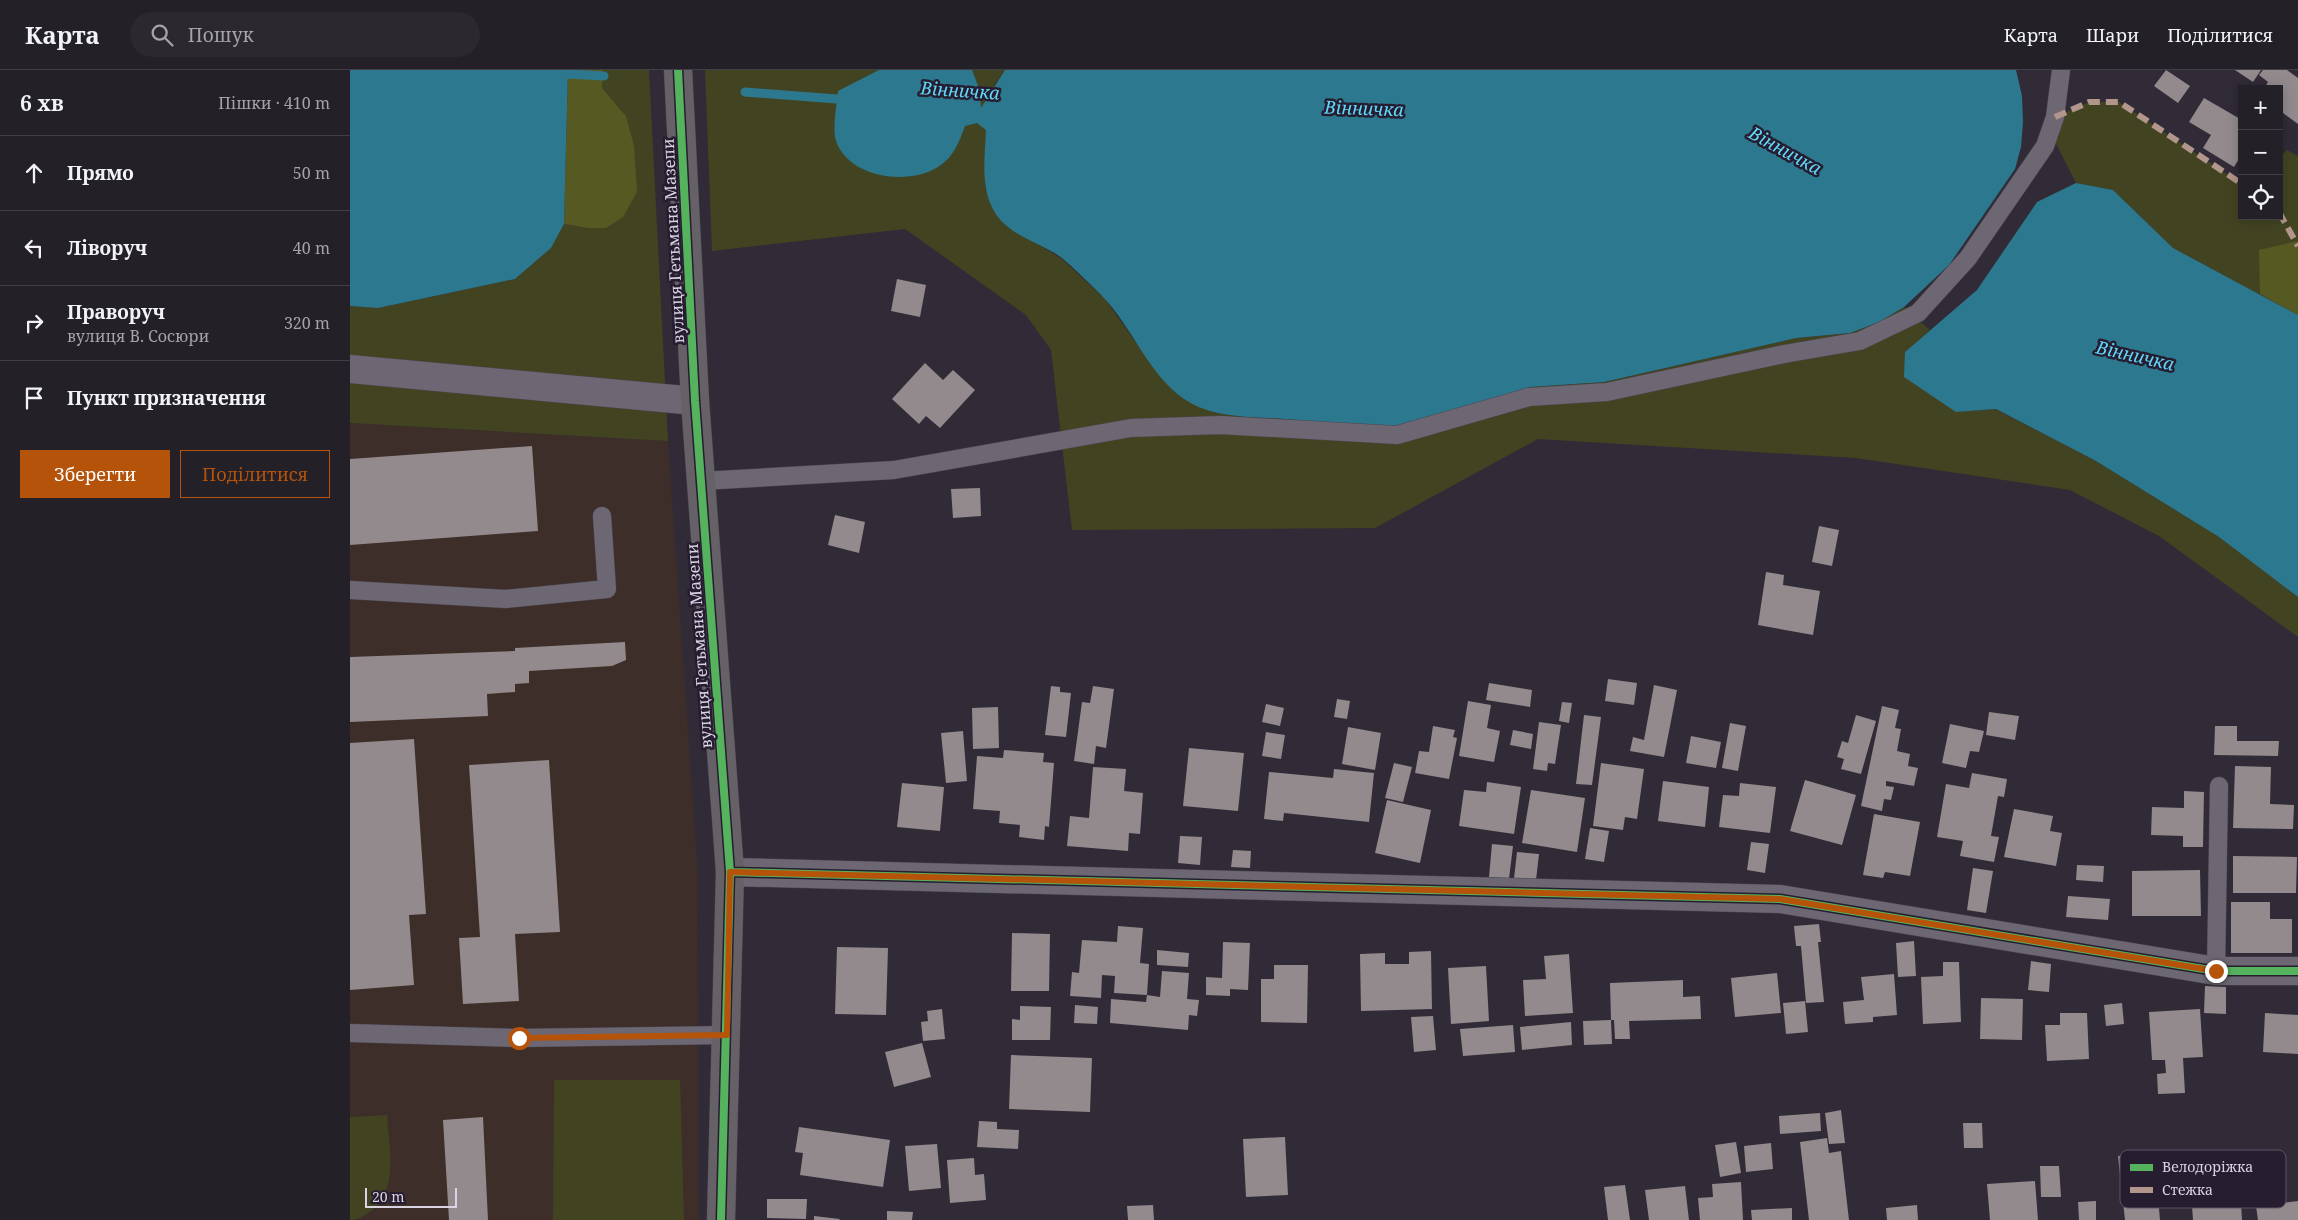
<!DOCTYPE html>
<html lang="uk">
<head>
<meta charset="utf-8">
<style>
  body { margin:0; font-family:"Noto Serif",serif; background:#2c2830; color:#f1f3f6 }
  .controls { position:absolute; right:15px; top:15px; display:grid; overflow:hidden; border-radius:0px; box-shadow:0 2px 12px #0003 }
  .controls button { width:45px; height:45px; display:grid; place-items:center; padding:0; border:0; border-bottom:1px solid #413e45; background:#242028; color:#f1f3f6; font:25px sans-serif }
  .scale { position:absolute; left:15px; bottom:12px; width:92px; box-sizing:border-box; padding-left:5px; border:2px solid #dad4e2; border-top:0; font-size:14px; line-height:18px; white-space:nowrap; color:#dad4e2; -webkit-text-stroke:4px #261d31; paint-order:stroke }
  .stop { position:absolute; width:15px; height:15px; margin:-11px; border:4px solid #b45309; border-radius:50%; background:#fff }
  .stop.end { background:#b45309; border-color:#fff; box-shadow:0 1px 5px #0008 }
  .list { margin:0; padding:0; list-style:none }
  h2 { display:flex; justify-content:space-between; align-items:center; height:65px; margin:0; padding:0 20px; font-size:21px }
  h2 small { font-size:16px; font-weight:400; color:#a3a3a8 }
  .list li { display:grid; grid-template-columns:32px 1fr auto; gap:15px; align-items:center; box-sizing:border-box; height:75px; padding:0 20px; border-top:1px solid #413e45 }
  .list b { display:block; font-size:19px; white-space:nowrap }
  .list p { margin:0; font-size:16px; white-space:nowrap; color:#a3a3a8 }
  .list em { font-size:16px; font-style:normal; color:#a3a3a8 }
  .actions { display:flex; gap:10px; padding:15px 20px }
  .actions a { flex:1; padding:11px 0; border:1px solid #b45309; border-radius:0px; text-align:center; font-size:18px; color:#b45309 }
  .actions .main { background:#b45309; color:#fff }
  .icon { flex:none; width:28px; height:28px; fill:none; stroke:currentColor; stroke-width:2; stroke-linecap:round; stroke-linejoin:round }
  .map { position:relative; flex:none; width:1948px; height:1150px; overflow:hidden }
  header { display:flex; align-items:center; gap:30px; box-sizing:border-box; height:70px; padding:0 25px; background:#242028; border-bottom:1px solid #413e45 }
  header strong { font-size:24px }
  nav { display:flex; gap:28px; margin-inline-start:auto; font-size:18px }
  .search { width:350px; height:45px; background:#2c2830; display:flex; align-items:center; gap:12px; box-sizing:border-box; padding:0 18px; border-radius:28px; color:#a3a3a8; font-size:19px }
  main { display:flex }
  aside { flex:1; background:#242028 }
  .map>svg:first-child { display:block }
</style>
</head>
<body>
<header>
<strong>Карта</strong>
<div class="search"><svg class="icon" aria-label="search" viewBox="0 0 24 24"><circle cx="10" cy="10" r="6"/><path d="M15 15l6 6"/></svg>Пошук</div>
<nav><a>Карта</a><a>Шари</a><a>Поділитися</a></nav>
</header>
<main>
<aside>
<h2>6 хв<small>Пішки · 410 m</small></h2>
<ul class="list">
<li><svg class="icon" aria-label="ahead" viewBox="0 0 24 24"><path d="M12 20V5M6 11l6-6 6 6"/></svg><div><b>Прямо</b></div><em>50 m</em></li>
<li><svg class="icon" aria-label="left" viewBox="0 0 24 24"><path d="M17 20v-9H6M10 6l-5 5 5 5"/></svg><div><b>Ліворуч</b></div><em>40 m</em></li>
<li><svg class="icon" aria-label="right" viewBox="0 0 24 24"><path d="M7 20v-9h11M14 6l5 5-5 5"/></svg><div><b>Праворуч</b><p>вулиця В. Сосюри</p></div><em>320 m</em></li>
<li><svg class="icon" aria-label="arrive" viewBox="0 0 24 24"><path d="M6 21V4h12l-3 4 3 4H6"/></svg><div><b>Пункт призначення</b></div></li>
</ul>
<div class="actions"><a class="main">Зберегти</a><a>Поділитися</a></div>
</aside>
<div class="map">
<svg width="1948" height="1150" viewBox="0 0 1948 1150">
  <rect width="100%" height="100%" fill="#302b36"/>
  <!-- industrial -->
  <path fill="#3e2e29" d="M0,353l318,18 30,434 1,345h-349z"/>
  <!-- green -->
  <path fill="#424421" d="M252,0h47l19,371 -318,-18v-117l28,2 137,-29 36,-31 13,-24 23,4 39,-112 -24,-28z
    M355,0h300l-11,16 -9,100 9,25 15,17 52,30 44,41 50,70 57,43 27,4 147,11 24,-3 120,-37 74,-5 192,-44 54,-5 29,-11 25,-15 26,23 -25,22 51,60 39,-3 101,52 123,76 79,60v40l-139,-101 -89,-46 -214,-32 -318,-19 -163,89 -303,2 -21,-180 -25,-35 -121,-86 -193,22z
    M1739,32h30l123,82v32h37v-58l8,-8 11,6v159l-125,-67 -60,-58 -37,-7 -26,-51 5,-15z
    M204,1010h126l4,140h-131z
    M37,1045c2,32 13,78 -19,98 -7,4 -10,7 -18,7v-103z"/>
  <!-- forest -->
  <path fill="#565922" d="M218,0h34v18l24,28 8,30 3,46 -14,25 -17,11h-19l-23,-4z
    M1948,171v74l-38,-21 -1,-44z"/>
  <!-- water -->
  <path fill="#2c798f" d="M0,0h218l-4,154 -13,24 -36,31 -137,29 -28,-2z
    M529,0h93l8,21 1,17 24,-38h1011l6,26 1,26 -2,25 -6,22 -66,96 -45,42 -25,15 -29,11 -54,5 -192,44 -74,5 -120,37 -24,3c-34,-2 -67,-5 -101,-8 -32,-2 -69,-1 -96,-17 -38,-22 -56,-74 -86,-105 -13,-13 -27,-27 -41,-39 -22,-16 -54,-22 -68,-47 -14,-24 -9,-54 -8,-81l-9,-7 -12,3c-6,16 -11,31 -27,41 -30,19 -89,11 -102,-26 -4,-11 1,-38 2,-50z
    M1726,113l37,7 60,58 125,67v282l-79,-60 -123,-76 -100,-52 -40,3 -52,-35 1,-25 72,-62 60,-88z"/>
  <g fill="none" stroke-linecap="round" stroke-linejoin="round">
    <!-- stream -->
    <path stroke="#2c798f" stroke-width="9" d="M208,7l10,-3 36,2
      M395,22l105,8"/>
  </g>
  <!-- building -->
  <path fill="#928a8c" d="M1816,0l24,16 -12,17 -24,-17z
    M1885,0h26l-8,12z
    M1913,0h24l11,8v46l-19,-14v-21h-15l4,-7 -9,-7z
    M1854,28l38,22v34l-8,13 -31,-19 8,-13 -22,-13z
    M547,209l29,6 -6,32 -29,-6z
    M575,293l18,17 10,-10 22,20 -35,38 -14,-12 -7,8 -27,-25z
    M182,376l6,85 -188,14v-86z
    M630,418l1,28 -28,2 -2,-29z
    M485,445l30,7 -6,31 -31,-8z
    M1469,456l20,4 -7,36 -20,-4z
    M1416,502l18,3 -1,10 37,6 -7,44 -55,-10z
    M275,572l1,18 -14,6 -83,5v12l-14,1v8l-28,2 1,22 -138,6v-65l165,-6v-3z
    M1258,609l29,4 -3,22 -29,-4z
    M1139,613l43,7 -2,17 -44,-7z
    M1304,615l23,5 -13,67 -34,-6 3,-14 11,3z
    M701,616l9,1v5l11,1 -5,44 -21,-2z
    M743,616l21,3 -8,59 -10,-2 -2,18 -20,-3 8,-59 8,1z
    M987,629l13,2 -3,18 -13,-2z
    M1118,631l23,4 -4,23 13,3 -6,31 -35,-6z
    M1212,632l10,1 -3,20 -10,-2z
    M916,634l18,4 -4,18 -18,-4z
    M1532,636l17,4 -4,18 6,1 -4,22 13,3 -2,12 10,2 -4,18 -28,-5v5l8,1 -3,13 -7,-1 -2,12 -21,-5z
    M648,637l1,41 -26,1 -1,-41z
    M1639,642l30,4 -4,24 -29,-5z
    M1234,645l17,2 -9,68 -16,-1z
    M1506,645l20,6 -15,53 -20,-5 3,-10 -7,-2 5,-16 6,2z
    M1189,652l22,3 -6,39 -7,-1 -1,8 -14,-2z
    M1380,653l16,3 -8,45 -16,-3z
    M1600,654l34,7 -5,21 -9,-1 -4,17 -24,-5z
    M1083,656l22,4 -2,7 4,1 -8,41 -34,-6 4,-22 10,1z
    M1865,656h22v15h42l-1,15 -64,-1z
    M998,657l33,6 -6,37 -33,-6z
    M1163,660l20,4 -2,15 -21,-4z
    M613,661l4,50 -21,2 -5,-50z
    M916,662l19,3 -4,24 -19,-3z
    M1341,666l30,6 -5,26 -30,-5z
    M64,669l12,175 -17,1 5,70 -64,5v-247z
    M839,678l55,5 -6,58 -55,-5z
    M654,680l40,3 -1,9 11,1 -5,64 -4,-1 -1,14 -25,-3 1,-12 -21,-2 1,-12 -27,-2 4,-53 26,2z
    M199,690l11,172 -45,2 4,67 -56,3 -4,-66 21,-1 -11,-172z
    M1044,693l18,4 -9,35 -18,-4z
    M1251,693l43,6 -7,50 -12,-2 -2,13 -30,-4z
    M1885,696l36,1 -1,37 24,1 -1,24 -60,-1z
    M743,697l33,2 -2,22 19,2 -3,41 -11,-1 -1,18 -61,-5 3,-30 19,2z
    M984,699l40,4 -5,49 -85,-9 -1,8 -19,-2 5,-47 64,6z
    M1622,703l35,6 -3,18 -6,-1 -7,40 8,1 -5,25 -34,-6 3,-15 -26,-4 9,-53 23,4z
    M1455,710l51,15 -14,50 -52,-14z
    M1313,711l46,6 -4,40 -47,-6z
    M1137,712l34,5 -7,47 -55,-8 5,-36 22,2z
    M552,713l42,4 -4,44 -43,-4z
    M1390,713l36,4 -6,46 -51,-6 4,-32 16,1z
    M1181,720l54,8 -8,54 -55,-9z
    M1834,721l20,1 -1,55h-20v-11l-32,-1 1,-28 32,1z
    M1037,730l44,10 -11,53 -45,-10z
    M1664,739l39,7 -3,15 12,2 -6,33 -52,-9z
    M1524,744l46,8 -10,54 -25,-4 -2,6 -20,-3z
    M1240,758l19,3 -5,31 -19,-3z
    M830,766l22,1 -2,28 -22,-2z
    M1401,772l18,2 -4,29 -18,-3z
    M1142,774l21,2 -4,33 -20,-2z
    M883,780l18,1 -1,17 -19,-1z
    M1167,782l22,2 -4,35 -22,-2z
    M1883,786l64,1 -1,36h-63z
    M1727,795l27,1 -1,16 -27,-2z
    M1623,798l20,3 -7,42 -19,-3z
    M1850,800l1,46h-69v-45z
    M1718,826l42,3 -2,21 -42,-3z
    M1881,832h39v17h22v34h-61z
    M1469,854l2,18h-3l6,60 -18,1 -5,-57h-5l-2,-20z
    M768,856l25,2 -3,35 9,1 -2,31 -33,-2 1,-17 -13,-1 -1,23 -31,-2 2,-24 7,1 3,-33 35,2z
    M662,863l38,1 -1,57h-38z
    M1564,871l2,35 -18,1 -2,-34z
    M873,872l27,1 -2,47 -18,-1v7l-24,-1v-18l16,1z
    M487,877l51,1 -2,67 -51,-1z
    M807,880l32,3 -1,14 -31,-2z
    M1081,881l1,58 -71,2 -1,-57 25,-1v11h24v-12z
    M1219,884l4,59 -48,3 -2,-36 23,-1 -2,-23z
    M1681,891l20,3 -2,28 -21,-2z
    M1593,892h16l2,60 -38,2 -2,-47 22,-1z
    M924,895h34l-1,58 -46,-1v-43h13z
    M1136,896l3,55 -38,3 -3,-56z
    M812,901l27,2 -2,26 12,1 -2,16 -8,-1 -1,15 -78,-7 1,-24 35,3 1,-7 13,2z
    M1427,903l4,40 -46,4 -4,-39z
    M1544,904l3,41 -24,2v5l-28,2 -2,-22 21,-2 -3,-23z
    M1333,910v17l17,-1 1,23 -72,2 1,18h-15l-1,-19h-3l-1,-37z
    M1855,916l21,1v27l-22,-1z
    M1631,928l42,1 -1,41 -42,-1z
    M1455,931l3,31 -22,2 -3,-31z
    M1772,933l2,21 -18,2 -2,-21z
    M725,935l23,2 -1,17 -23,-1z
    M670,936l31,1 -1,33h-38v-21l8,1z
    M592,939l3,30 -22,2 -2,-19 7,-1 -1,-10z
    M1850,939l3,48 -20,1 2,35 -27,1 -1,-20 9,-1 -1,-13h-13l-3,-48z
    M1710,943h27l2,46 -42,2 -2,-36h15z
    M1915,943l33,2v39l-35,-2z
    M1083,946l3,34 -22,2 -3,-35z
    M1261,950l1,24 -28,1 -1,-24z
    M1221,952l1,23 -50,5 -2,-23z
    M1163,955l2,27 -52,4 -3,-27z
    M572,973l9,34 -37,10 -9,-35z
    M661,985l81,3 -2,54 -81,-3z
    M1491,1040l4,33 -16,1 -4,-31z
    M1470,1043l1,18 -41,3 -1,-18z
    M133,1047l5,103h-39l-6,-100z
    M629,1051l18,1v7l22,1 -1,19 -41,-2z
    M1613,1053h19l1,25h-19z
    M449,1057l91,13 -7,47 -83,-12 3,-22 -8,-1z
    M935,1067l3,58 -42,2 -3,-58z
    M1477,1068l2,15 12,-2 8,69h-40l-9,-78z
    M1386,1072l5,31 -21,4 -5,-32z
    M1421,1073l2,26 -27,3 -2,-26z
    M587,1074l4,44 -32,3 -4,-45z
    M1804,1083l6,67h-35l-7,-64z
    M624,1088l1,17 9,-1 2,26 -36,3 -3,-43z
    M1690,1096h19l2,31h-20z
    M1889,1103l3,47h-49l-3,-43z
    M1685,1111l3,39h-48l-3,-36z
    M1391,1112l2,38h-43l-2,-22 15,-1 -1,-13z
    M1275,1115l5,35h-22l-4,-33z
    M1335,1116l4,34h-40l-4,-30z
    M417,1129h40l-1,20 -39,-1z
    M1746,1131v19h-17l-1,-18z
    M1948,1131v19h-40l-2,-14z
    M803,1135l1,15h-26l-1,-14z
    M1567,1135l1,15h-31l-1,-12z
    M1442,1138v12h-40l-1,-10z
    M537,1141l26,1 -1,8h-25z
    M464,1146l26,3 -1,1h-25z"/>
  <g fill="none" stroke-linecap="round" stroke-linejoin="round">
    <defs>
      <path id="lane" d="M351,411l193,-11 237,-42 89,-3 177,10 132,-38 78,-5 177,-38 76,-13 58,-28 50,-55 77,-112 10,-29 6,-47
        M0,520l156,9 101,-10 -5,-73
        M1866,901l3,-185
        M0,963l169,5 208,-3"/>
      <path id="street" d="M0,299l345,32
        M380,802l1050,27 436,72h82"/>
      <path id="secondary" d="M328,0l17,331 35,471 -9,348"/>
    </defs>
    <!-- lane casing -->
    <use href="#lane" stroke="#4b4751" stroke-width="19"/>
    <!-- street casing -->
    <use href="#street" stroke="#4b4751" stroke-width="29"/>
    <!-- secondary casing -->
    <use href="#secondary" stroke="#4b4751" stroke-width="29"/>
    <!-- lane -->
    <use href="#lane" stroke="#6c6772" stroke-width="18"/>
    <!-- street -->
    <use href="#street" stroke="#6c6772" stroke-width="28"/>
    <!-- secondary -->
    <use href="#secondary" stroke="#666167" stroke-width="28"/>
    <!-- quiet -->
    <path stroke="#b2968c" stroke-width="6" stroke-dasharray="12 6" stroke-linecap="butt" d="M1705,47l34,-15h30l123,82
      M1929,142l19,34"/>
    <defs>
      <path id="cycleway" d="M328,0l17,331 35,471 -9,348
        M380,802l1050,27 436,72h82"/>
    </defs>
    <!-- cycleway casing -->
    <use href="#cycleway" stroke="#261d31" stroke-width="11"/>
    <!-- cycleway -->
    <use href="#cycleway" stroke="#56b35d" stroke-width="8"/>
  </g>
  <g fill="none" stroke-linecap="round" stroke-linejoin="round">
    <!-- route -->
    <path stroke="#b45309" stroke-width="6" d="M169,968l208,-3 3,-163 1050,27 436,72"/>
  </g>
  <g text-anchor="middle" stroke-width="5" stroke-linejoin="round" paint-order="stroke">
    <!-- street labels -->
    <g font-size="16" fill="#dad4e2" stroke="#261d31">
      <text transform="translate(323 171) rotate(-93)" y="6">вулиця Гетьмана Мазепи</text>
      <text transform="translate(349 576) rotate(-94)" y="6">вулиця Гетьмана Мазепи</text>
    </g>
    <!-- water labels -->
    <g font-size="18" font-style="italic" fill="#5fd8f9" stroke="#261d31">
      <text transform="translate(610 21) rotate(4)" y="6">Вінничка</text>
      <text transform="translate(1014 39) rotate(2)" y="6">Вінничка</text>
      <text transform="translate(1435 81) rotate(29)" y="6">Вінничка</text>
      <text transform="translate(1785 286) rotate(13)" y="6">Вінничка</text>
    </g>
  </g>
  <!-- legend -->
  <rect x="1770" y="1080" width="166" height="58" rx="8" fill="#261d31" stroke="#5c5466" stroke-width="1"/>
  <rect x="1780" y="1094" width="23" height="7" fill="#56b35d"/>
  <rect x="1780" y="1117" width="23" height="6" fill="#b2968c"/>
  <g font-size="14" fill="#dad4e2">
    <text x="1812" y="1102">Велодоріжка</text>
    <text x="1812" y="1125">Стежка</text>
  </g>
</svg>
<div class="controls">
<button>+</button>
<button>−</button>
<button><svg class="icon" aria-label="locate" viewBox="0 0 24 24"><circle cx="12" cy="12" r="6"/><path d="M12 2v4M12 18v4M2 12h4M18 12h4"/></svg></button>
</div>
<div class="scale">20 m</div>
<div class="stop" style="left:169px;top:968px"></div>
<div class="stop end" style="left:1866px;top:901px"></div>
</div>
</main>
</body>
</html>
